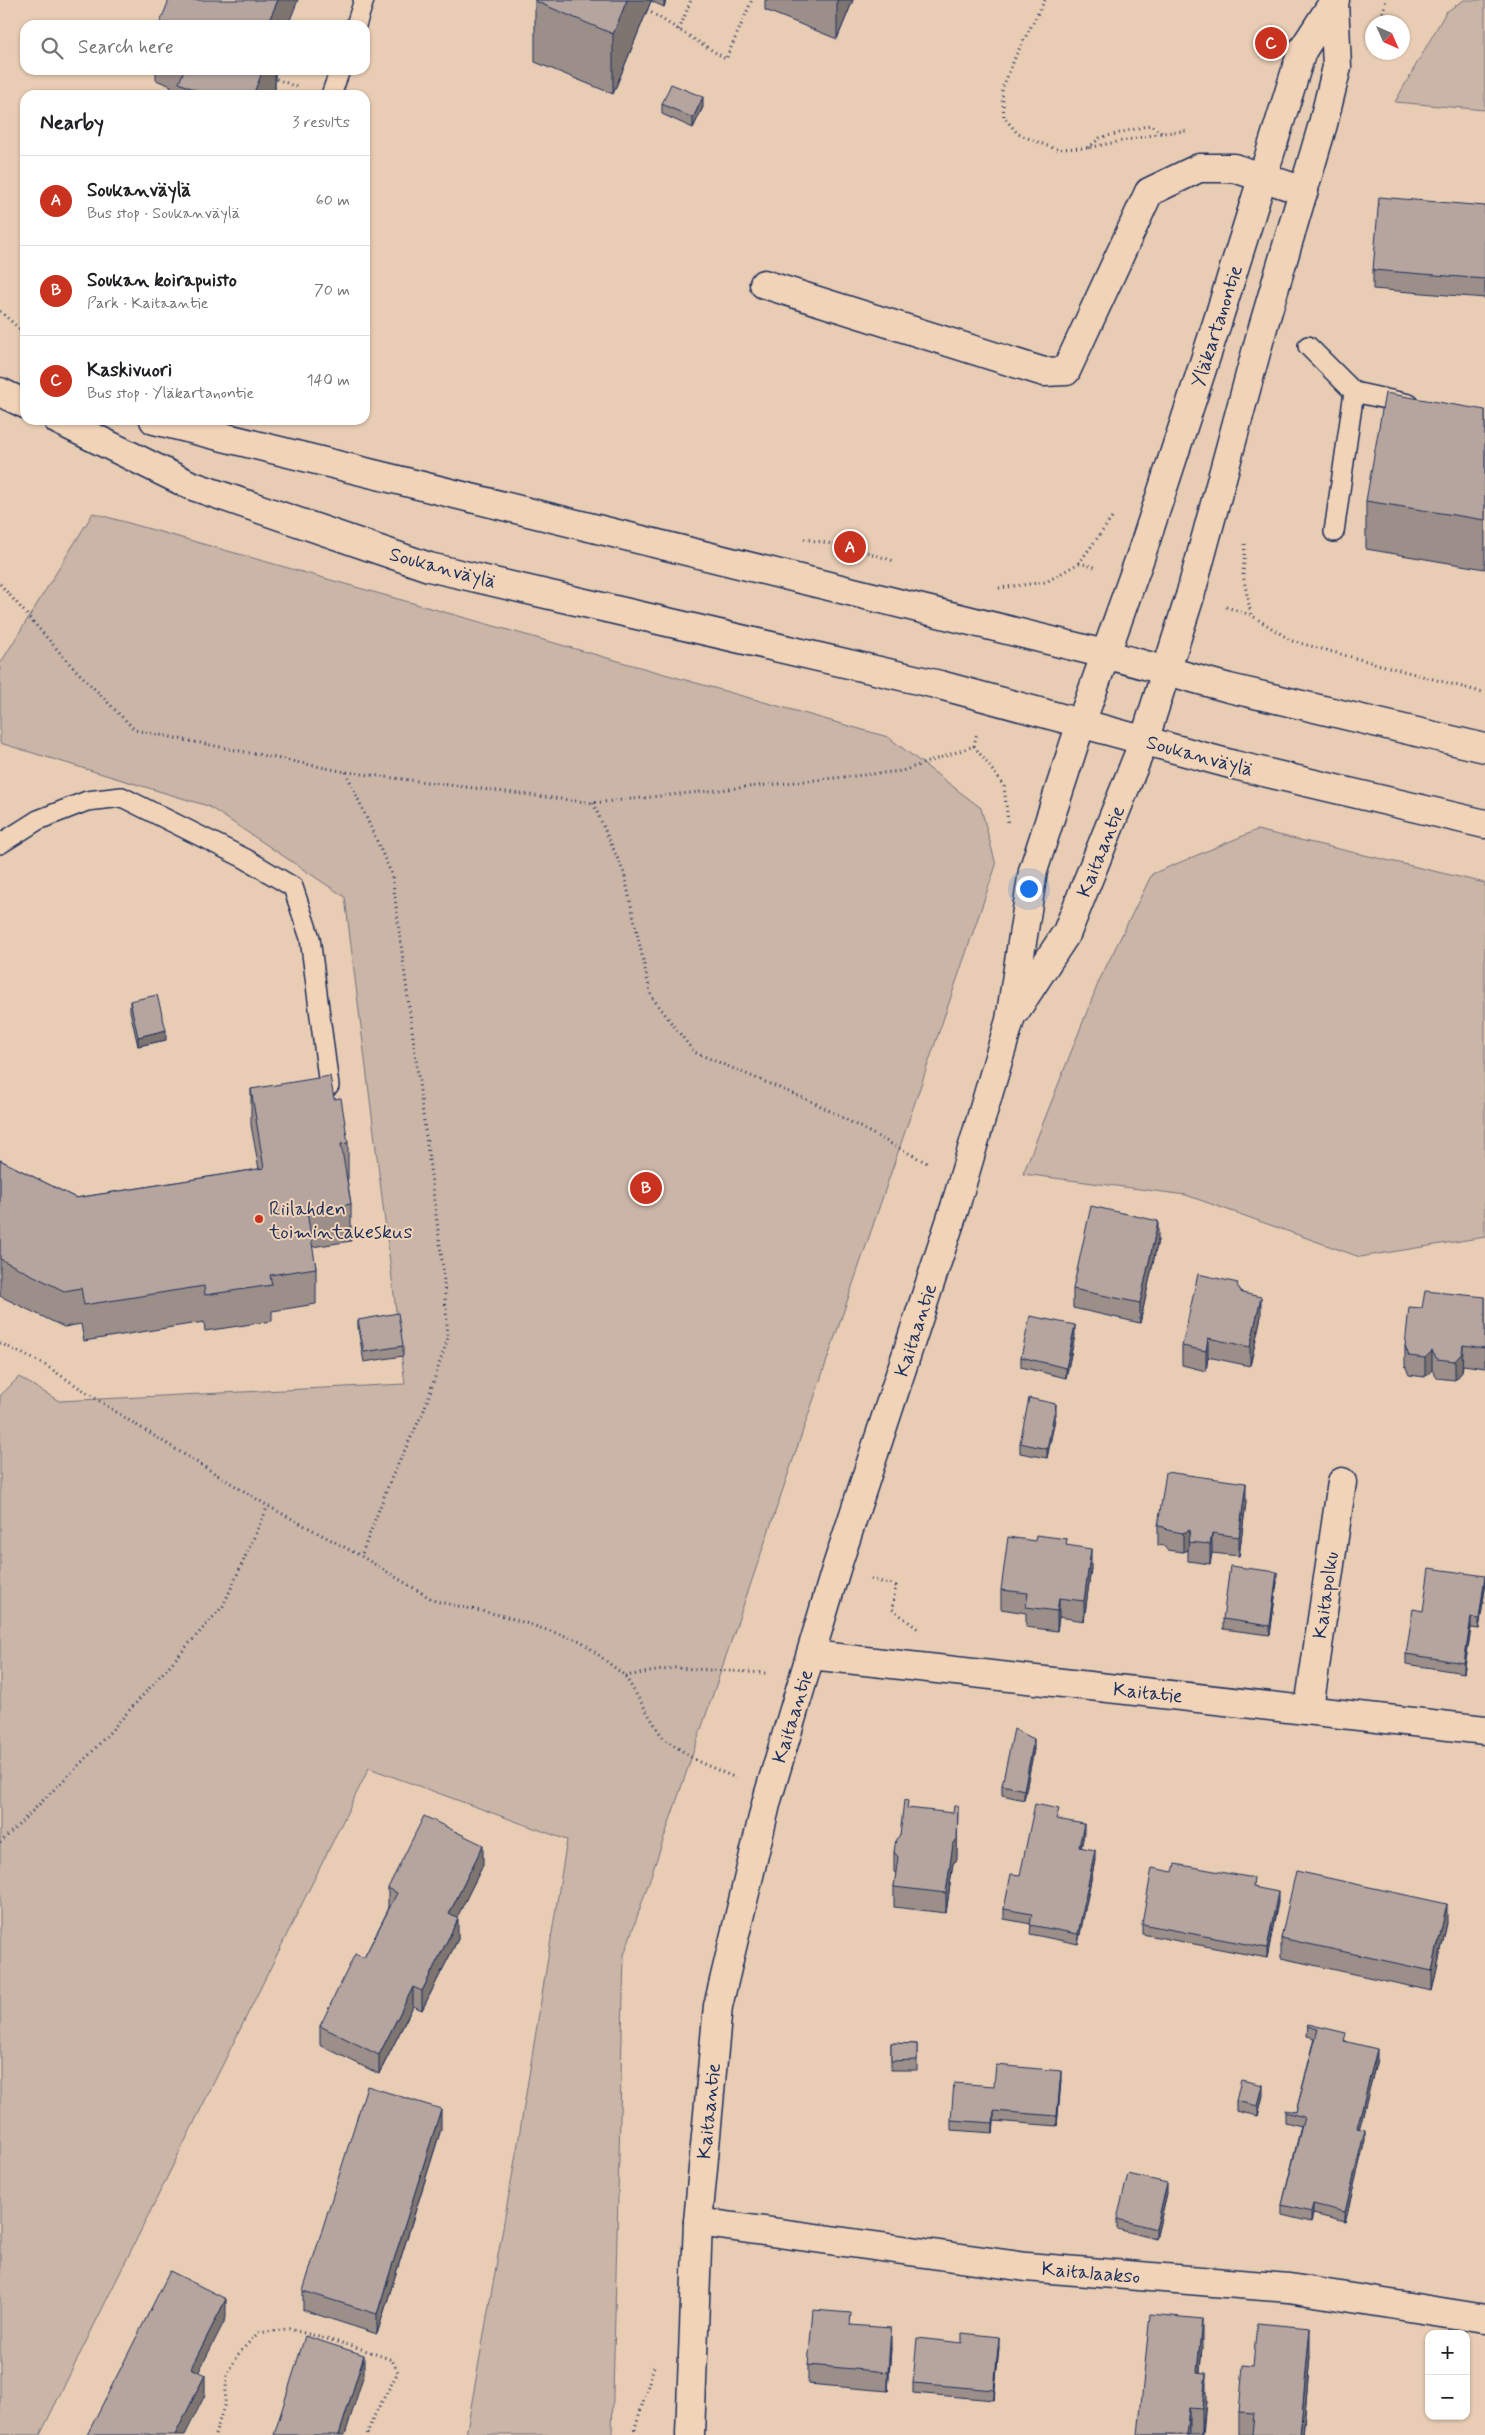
<!DOCTYPE html>
<html lang="en">
<head>
<meta charset="utf-8">
<style>
  body { margin:0; font-family:Mynerve,sans-serif; background:#f6f6f6; color:#202124 }
  .controls { position:absolute; right:15px; bottom:15px; display:grid; overflow:hidden; border-radius:10px; box-shadow:0 1px 4px #0004 }
  .controls button { width:45px; height:45px; display:grid; place-items:center; padding:0; border:0; border-bottom:1px solid #e0e0e0; background:#fff; color:#202124; font:25px sans-serif }
  .compass { position:absolute; left:1365px; top:15px; width:45px; height:45px; border-radius:50%; background:#fff; box-shadow:0 1px 4px #0004; rotate:135deg }
  .you { position:absolute; left:1028px; top:888px; width:18px; height:18px; margin:-12px; border:4px solid #fff; border-radius:50%; background:#1a73e8; box-shadow:0 0 0 8px #1a73e833 }
  .badge { display:grid; place-items:center; width:32px; height:32px; border-radius:50%; background:#c8321e; color:#fff; font-size:16px; font-weight:700 }
  .pin { position:absolute; translate:-50% -50%; border:2px solid #fff; box-shadow:0 1px 5px #0006 }
  .list { margin:0; padding:0; list-style:none }
  h2 { display:flex; justify-content:space-between; align-items:center; height:65px; margin:0; padding:0 20px; font-size:21px }
  h2 small { font-size:16px; font-weight:400; color:#757577 }
  .list li { display:grid; grid-template-columns:32px 1fr auto; gap:15px; align-items:center; box-sizing:border-box; height:90px; padding:0 20px; border-top:1px solid #e0e0e0 }
  .list b { display:block; font-size:19px; white-space:nowrap }
  .list p { margin:0; font-size:16px; white-space:nowrap; color:#757577 }
  .list em { font-size:16px; font-style:normal; color:#757577 }
  .icon { flex:none; width:28px; height:28px; fill:none; stroke:currentColor; stroke-width:2; stroke-linecap:round; stroke-linejoin:round }
  .map { position:relative; flex:none; width:1485px; height:2435px; overflow:hidden }
  .search { position:absolute; background:#fff; box-shadow:0 1px 4px #0004; left:20px; top:20px; width:350px; height:55px; display:flex; align-items:center; gap:12px; box-sizing:border-box; padding:0 18px; border-radius:15px; color:#757577; font-size:19px }
  .panel { position:absolute; background:#fff; box-shadow:0 1px 4px #0004; left:20px; top:90px; width:350px; height:335px; border-radius:15px }
  .map>svg:first-child { display:block }
</style>
</head>
<body>
<div class="map">
<svg width="1485" height="2435" viewBox="0 0 1485 2435">
  <rect width="100%" height="100%" fill="#e8ccb3"/>
  <filter id="ink" filterUnits="userSpaceOnUse"><feTurbulence type="fractalNoise" baseFrequency=".02" numOctaves="2"/><feDisplacementMap in="SourceGraphic" scale="10" xChannelSelector="R" yChannelSelector="G"/><feConvolveMatrix kernelMatrix="1 2 1 2 8 2 1 2 1" color-interpolation-filters="sRGB"/></filter>
  <g filter="url(#ink)">
    <!-- green -->
    <path fill="#cab5a7" stroke="#727282" d="M1464,0h21v110l-90,-8 51,-90z
      M93,513l795,224 93,71 15,57 -372,1090 -12,480h-146l52,-292 49,-303 -198,-72 -329,667h-40v-1039l19,-19 40,24 346,-17 -60,-487 -137,-91 -208,-63v-79z
      M1257,830l228,53v354l-125,20 -174,-62 -163,-21 76,-193 53,-107z"/>
    <g fill="none" stroke-linecap="round" stroke-linejoin="round">
      <defs>
        <path id="service" d="M356,25l8,-25
          M331,95l9,-25
          M1308,346l46,46 55,12
          M1334,532l20,-140
          M0,844l38,-24 49,-19 35,-4 124,62 47,28 17,51 19,148"/>
        <path id="minor" d="M764,284l280,88 22,-1 83,-179 50,-24h35l70,23
          M811,1655c225,27 450,48 674,75
          M1309,1708l33,-226
          M698,2222l328,45 263,21 196,31"/>
        <path id="secondary" d="M1016,1010l51,-78 77,-191 46,-145 71,-262 62,-210 14,-57 -3,-65
          M690,2435l8,-213 20,-216 49,-206 69,-231 119,-362 55,-187 23,-149 48,-148 60,-168 76,-232 85,-272 33,-51"/>
        <path id="primary" d="M0,392l25,12
          M58,420l132,65 239,82 511,118 294,80 251,59
          M154,420l951,234 124,34 256,60"/>
      </defs>
      <!-- service casing -->
      <use href="#service" stroke="#1b2f5e" stroke-width="22"/>
      <!-- minor casing -->
      <use href="#minor" stroke="#1b2f5e" stroke-width="31"/>
      <!-- secondary casing -->
      <use href="#secondary" stroke="#1b2f5e" stroke-width="31"/>
      <!-- primary casing -->
      <use href="#primary" stroke="#1b2f5e" stroke-width="31"/>
      <!-- path -->
      <path stroke="#1b2f5e" stroke-width="3" stroke-dasharray="1 4" stroke-linecap="butt" d="M1045,0l-28,53 -15,36 2,28 14,17 37,15 32,-1 75,-15 24,-2
        M647,10l79,49 26,-59
        M1380,22l6,-22
        M679,30l12,-30
        M272,77l27,11
        M1088,148l12,-10 50,-13 12,8
        M0,311l25,23
        M804,539l46,8 44,14
        M1245,544l-2,31 8,40
        M1079,563l19,5
        M0,584l69,79 66,67 211,42 247,31 309,-32 72,-25
        M999,588l47,-6 33,-19 33,-45
        M1226,607l25,8 41,26 193,52
        M974,746l30,40 4,36
        M974,746l3,-14
        M346,772l46,103 51,393 5,70 -24,72 -34,71 -29,75
        M593,803l31,70 27,123 43,56 121,51 114,61
        M0,1343l42,20 88,58 138,85 93,50 74,45 69,15 77,25 44,35 38,62 34,23 39,17
        M871,1579l25,7 -4,23 26,20
        M625,1676l50,-8 91,5
        M0,1843l91,-90 132,-147 45,-100
        M215,2435l10,-32 2,-28 13,-23 18,-19 31,-4 64,17 39,14 6,12 -25,46 -6,17
        M635,2435v-7l19,-62"/>
      <!-- service -->
      <use href="#service" stroke="#f1d3b7" stroke-width="19"/>
      <!-- minor -->
      <use href="#minor" stroke="#f1d3b7" stroke-width="28"/>
      <!-- secondary -->
      <use href="#secondary" stroke="#f1d3b7" stroke-width="28"/>
      <!-- primary -->
      <use href="#primary" stroke="#f1d3b7" stroke-width="28"/>
    </g>
    <!-- wall -->
    <path fill="#9c8e88" stroke="#1b2f5e" d="M535,0h131l-2,7 -13,-6 -38,93 -78,-32z
      M765,0h88l-16,39 -72,-29z
      M156,70h119v21l-2,4h-102v-9l-15,-6z
      M662,104l41,3 -10,21 -31,-14z
      M1485,206v92l-112,-9v-19z
      M1485,410v159l-119,-20v-48z
      M130,1001l36,39 -28,6 -8,-35z
      M251,1089l83,10 14,44v36h-1l4,25v37l-39,6 4,21v36l-44,7v10l-67,10 -1,-9 -120,19 -3,-17 -17,3 -64,-31v-136l76,38 183,-29 -8,-44z
      M1158,1240l-18,83 -67,-15v-19z
      M1238,1287l23,29 -11,50 -42,-9 -2,14 -24,-6v-19z
      M1485,1297v71l-22,-3 -1,7 -7,8 -18,-2 -5,-8 -7,7 -16,-2 -4,-10v-19l17,-38z
      M358,1320l45,26v10l-39,6 -6,-33z
      M1075,1335l-9,43 -45,-11v-10z
      M1056,1414l-9,44 -27,-5v-10z
      M1246,1502l-7,54 -27,-3 -2,11 -22,-3v-11l-5,2 -16,-2 -3,-4 -6,-1v-19z
      M1067,1545l24,23 -7,53 -25,-4 -2,14 -31,-4v-14l-25,-4v-19z
      M1485,1576v13l-6,40 -8,-1 -7,45 -58,-9v-10l17,-43z
      M1277,1582l-7,53 -47,-6v-10z
      M1034,1749l-10,51 -22,-5v-10z
      M908,1808l49,52 -4,3 -7,50 -52,-6v-20l2,-13 -2,-2v-20l6,-16z
      M1059,1819l25,15 -3,14 14,12 -17,84 -48,-10 1,-10 -27,-5v-10l16,-34z
      M483,1865l-27,53 2,21 -36,71 -9,-4 -34,68 -59,-29v-19l44,-68 25,-50 -1,-1v-19z
      M1254,1887l24,15 -11,56 -125,-24v-10z
      M1447,1923l-15,68 -151,-33v-20z
      M1308,2024l38,17 31,18 -18,70 6,11 -20,82 -32,-8 -2,8 -29,-7v-10l19,-79 -16,-4v-10h11l19,-74 -8,-2z
      M891,2043l26,1v26h-26z
      M1061,2080l-4,46 -63,-5 -1,12 -42,-3v-10l43,-34z
      M1263,2095l-5,21 -22,-5v-10z
      M441,2129l-64,205 -74,-24v-19z
      M1167,2193l-11,46 -39,-10v-10z
      M851,2325l40,23 -3,43 -80,-7v-19z
      M999,2347l-5,53 -81,-7v-10z
      M1202,2347l-2,25 6,29 -3,34h-65z
      M1310,2356l-7,79h-64v-23l14,-46z"/>
    <!-- shaded-wall -->
    <path fill="#7f746f" stroke="#1b2f5e" d="M278,0h20l-10,25h-21z
      M627,0h24v1l-38,93v-60z
      M664,0h2l-2,7z
      M837,0h16l-16,39z
      M262,70h13v21l-2,4h-20z
      M703,97v10l-10,21v-10z
      M166,1030v10l-28,6v-9z
      M1158,1221v19l-18,83v-20z
      M1261,1297v19l-11,50v-19z
      M1075,1325v10l-9,43v-10z
      M1208,1338v19l-2,14v-20z
      M1463,1345l-1,27 -7,8v-19z
      M1432,1351v19l-7,7v-19z
      M1056,1404v10l-9,44v-9z
      M1246,1483v19l-7,54v-19z
      M1190,1530l-2,20 -5,2v-19z
      M1212,1533v20l-2,11v-20z
      M1091,1549v19l-7,53v-20z
      M1277,1572v10l-7,53v-9z
      M1485,1579v10l-6,40v-10z
      M1059,1598v19l-2,14v-20z
      M1471,1618v10l-7,45v-10z
      M1034,1739v10l-10,51v-10z
      M958,1806l-1,54 -4,3 -7,50v-20z
      M1084,1824v10l-5,23v-10z
      M483,1845v20l-34,69v-20z
      M1095,1850v10l-17,84v-10z
      M1278,1892v10l-11,56v-10z
      M1447,1904v19l-15,68v-20z
      M458,1919v20l-36,71v-19z
      M413,1987v19l-34,68v-19z
      M1377,2049v10l-20,79v-10z
      M1061,2071v9l-4,46v-10z
      M1263,2085v10l-5,21v-10z
      M441,2109v20l-64,205v-20z
      M994,2111v10l-1,12v-10z
      M1365,2130v10l-20,82v-10z
      M1167,2183v10l-11,46v-10z
      M1313,2204v10l-2,8v-10z
      M226,2299v19l-35,69v-19z
      M1202,2319v28l-5,53v-28z
      M891,2328v20l-3,43v-19z
      M1310,2328v28l-7,79h-3z
      M999,2337v10l-5,53v-10z
      M364,2355v19l-19,61h-6z
      M1206,2373v28l-4,34v-26z
      M205,2375v20l-20,40h-10z
      M1189,2408v27h-3z"/>
    <!-- building -->
    <path fill="#b5a59e" stroke="#1b2f5e" d="M169,0h109l-11,25h-108z
      M535,0h92l-14,34 -78,-33z
      M184,70h79l-10,25h-45l-29,-12z
      M671,84l32,13 -10,21 -31,-14z
      M1379,197l106,9v73l-112,-9z
      M1385,393l100,17v110l-119,-19z
      M157,995l9,35 -28,7 -8,-36z
      M330,1076l4,23 7,-1 7,45 -7,1 10,60 -44,8 9,56 -46,7 2,10 -67,10 -1,-9 -120,19 -3,-17 -17,3 -64,-32v-99l76,38 188,-30 -13,-79z
      M1091,1206l67,15 -18,82 -67,-14z
      M1198,1274l40,9 -1,2 5,8 19,4 -11,50 -42,-9 -2,13 -24,-5z
      M1425,1291l60,6v51l-22,-3 -1,8 -7,8 -18,-2 -5,-8 -7,7 -16,-2 -4,-10 4,-39 13,1z
      M398,1313l5,33 -39,6 -6,-32z
      M1030,1316l45,9 -9,43 -45,-11z
      M1029,1398l27,6 -9,45 -27,-6z
      M1166,1472l80,11 -7,54 -27,-4 -2,11 -22,-2 2,-12 -7,3 -16,-3 -3,-3 -6,-1z
      M1036,1535l31,4 -1,6 25,4 -7,52 -25,-3 -2,13 -31,-4 2,-14 -27,-3 7,-53 27,4z
      M1230,1566l47,6 -7,54 -47,-7z
      M1429,1568l56,8 -6,43 -8,-1 -7,45 -58,-9 7,-45 10,2z
      M1014,1729l20,10 -10,51 -22,-5z
      M904,1800l4,1 -1,7 46,5 1,-7h4l-1,34 -4,4 -7,49 -52,-6 4,-30 -4,-5 2,-13 4,-3z
      M1035,1804l24,5 -3,10 28,5 -5,23 16,3 -17,84 -48,-9 2,-11 -28,-5 7,-35 9,1z
      M424,1816l59,29 -34,69 9,5 -36,72 -9,-4 -34,68 -59,-29 35,-72 9,4 33,-65 -9,-5z
      M1175,1864l79,14 -1,9 25,5 -11,56 -125,-24 10,-56 21,4z
      M1296,1871l151,33 -15,67 -151,-33z
      M1308,2024l38,9 -2,8 33,8 -20,79 8,2 -20,82 -32,-8 -2,8 -29,-7 22,-88 -19,-5v-2l11,2 22,-83 -11,-3z
      M891,2043l26,1v16l-26,1z
      M996,2065l65,6 -4,45 -63,-5 -1,12 -42,-3 3,-37 40,3z
      M1241,2080l22,5 -5,21 -22,-5z
      M367,2086l74,23 -64,205 -74,-23z
      M1128,2174l39,9 -11,46 -39,-10z
      M170,2271l56,28 -35,69 14,7 -30,60h-88z
      M813,2310l38,3 -1,12 41,3 -3,44 -80,-7z
      M1150,2314l52,5 -5,53 9,1 -4,36 -13,-1 -3,27h-48z
      M1257,2323l53,5 -10,107h-48l2,-22 -15,-1 4,-47 10,1z
      M962,2333l37,4 -5,53 -81,-7 4,-45 45,5z
      M305,2336l59,19 -25,80h-65z"/>
  </g>
  <!-- markers -->
  <circle fill="#c8321e" stroke="#f1d3b7" stroke-width="2" cx="259" cy="1219" r="5"/>
  <g text-anchor="middle" stroke-width="4" stroke-linejoin="round" paint-order="stroke">
    <!-- street labels -->
    <g font-size="20" fill="#1b2f5e" stroke="#f1d3b7">
      <text transform="translate(1216 326) rotate(-72)" y="7">Yläkartanontie</text>
      <text transform="translate(443 567) rotate(15)" y="7">Soukanväylä</text>
      <text transform="translate(1200 755) rotate(15)" y="7">Soukanväylä</text>
      <text transform="translate(1100 851) rotate(-68)" y="7">Kaitaantie</text>
      <text transform="translate(915 1330) rotate(-72)" y="7">Kaitaantie</text>
      <text transform="translate(1325 1595) rotate(-82)" y="7">Kaitapolku</text>
      <text transform="translate(1148 1692) rotate(6)" y="7">Kaitatie</text>
      <text transform="translate(792 1716) rotate(-73)" y="7">Kaitaantie</text>
      <text transform="translate(708 2111) rotate(-84)" y="7">Kaitaantie</text>
      <text transform="translate(1091 2272) rotate(5)" y="7">Kaitalaakso</text>
    </g>
    <!-- poi labels -->
    <g font-size="20" fill="#1b2f5e" stroke="#f1d3b7" text-anchor="start">
      <text x="269" y="1215">Riilahden<tspan x="269" dy="23">toimintakeskus</tspan></text>
    </g>
  </g>
</svg>
<div class="controls">
<button>+</button>
<button>−</button>
</div>
<svg class="compass" viewBox="-18 -18 36 36"><path d="M0-13l5 13h-10z" fill="#e53935"/><path d="M0 13l5-13h-10z" fill="#757577"/></svg>
<div class="you"></div>
<div class="pin badge" style="left:850px;top:547px">A</div>
<div class="pin badge" style="left:646px;top:1188px">B</div>
<div class="pin badge" style="left:1271px;top:43px">C</div>
<div class="search"><svg class="icon" aria-label="search" viewBox="0 0 24 24"><circle cx="10" cy="10" r="6"/><path d="M15 15l6 6"/></svg>Search here</div>
<section class="panel">
<h2>Nearby<small>3 results</small></h2>
<ul class="list">
<li><span class="badge">A</span><div><b>Soukanväylä</b><p>Bus stop · Soukanväylä</p></div><em>60 m</em></li>
<li><span class="badge">B</span><div><b>Soukan koirapuisto</b><p>Park · Kaitaantie</p></div><em>70 m</em></li>
<li><span class="badge">C</span><div><b>Kaskivuori</b><p>Bus stop · Yläkartanontie</p></div><em>140 m</em></li>
</ul>
</section>
</div>
</body>
</html>
